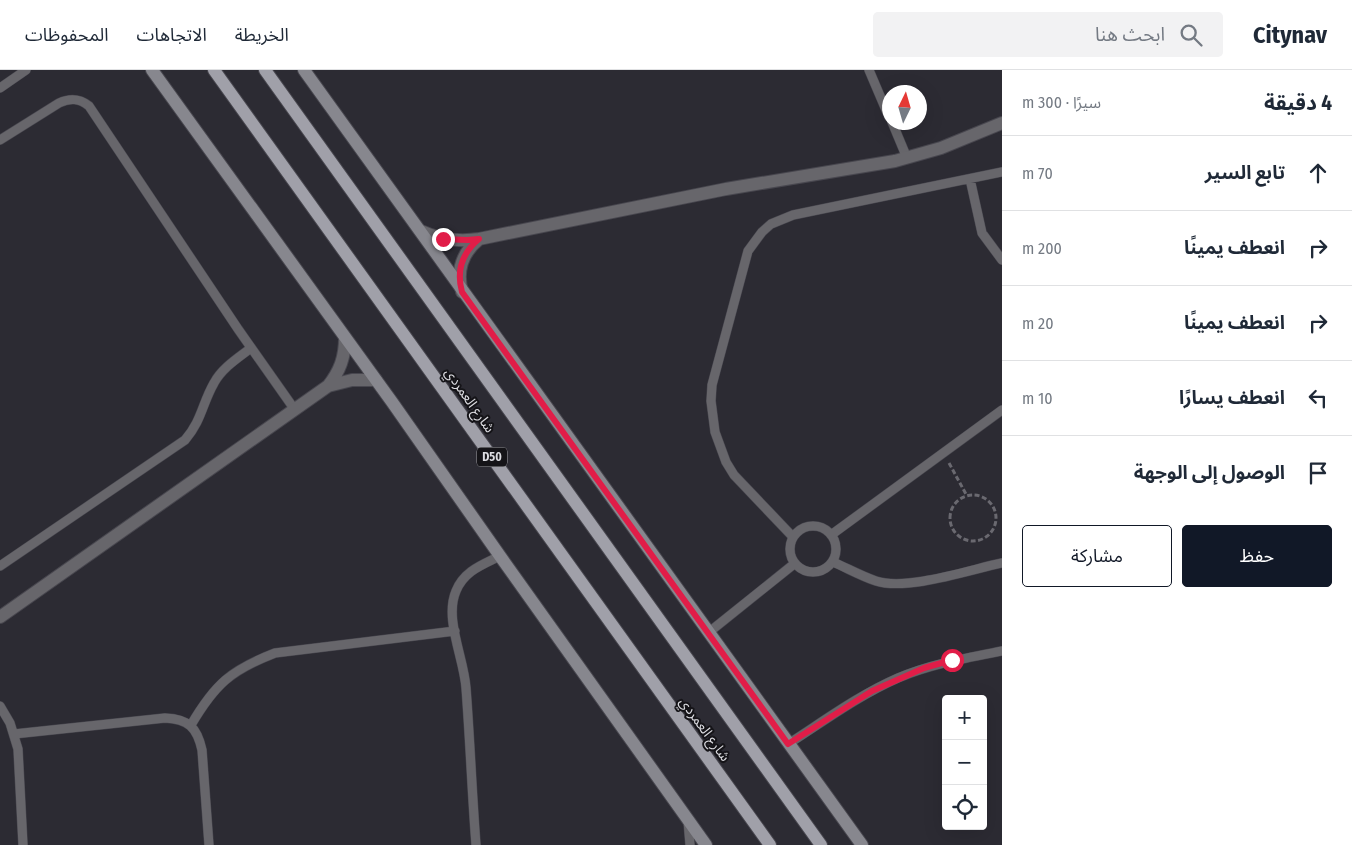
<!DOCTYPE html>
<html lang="ar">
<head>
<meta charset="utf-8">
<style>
  body { margin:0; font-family:"Fira Sans Condensed","Noto Sans Arabic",sans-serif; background:#f2f2f3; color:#1f2937; direction:rtl }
  .controls { position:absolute; right:15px; bottom:15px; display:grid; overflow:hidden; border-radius:5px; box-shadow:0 5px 20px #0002 }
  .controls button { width:45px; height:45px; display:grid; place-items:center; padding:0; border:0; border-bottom:1px solid #e0e1e3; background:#fff; color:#1f2937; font:25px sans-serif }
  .compass { position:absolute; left:882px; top:15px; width:45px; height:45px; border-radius:50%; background:#fff; box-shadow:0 5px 20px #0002; rotate:5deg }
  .stop { position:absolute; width:15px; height:15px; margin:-11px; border:4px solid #e11d48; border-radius:50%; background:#fff }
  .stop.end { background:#e11d48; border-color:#fff; box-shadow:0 1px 5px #0008 }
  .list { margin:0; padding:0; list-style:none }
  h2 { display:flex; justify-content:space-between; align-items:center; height:65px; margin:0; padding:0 20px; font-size:21px }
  h2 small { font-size:16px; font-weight:400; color:#747a83 }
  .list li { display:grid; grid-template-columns:32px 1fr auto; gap:15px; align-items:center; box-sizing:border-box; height:75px; padding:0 20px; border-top:1px solid #e0e1e3 }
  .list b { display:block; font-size:19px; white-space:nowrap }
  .list em { font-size:16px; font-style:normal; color:#747a83 }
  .actions { display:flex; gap:10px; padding:15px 20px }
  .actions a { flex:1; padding:11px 0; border:1px solid #111827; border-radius:5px; text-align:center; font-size:18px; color:#111827 }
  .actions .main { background:#111827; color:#fff }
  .icon { flex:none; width:28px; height:28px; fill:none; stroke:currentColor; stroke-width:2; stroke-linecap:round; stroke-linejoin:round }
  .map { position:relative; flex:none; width:1002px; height:775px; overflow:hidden; direction:ltr }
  header { display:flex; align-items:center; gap:30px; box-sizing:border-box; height:70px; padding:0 25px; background:#fff; border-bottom:1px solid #e0e1e3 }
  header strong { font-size:24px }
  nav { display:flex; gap:28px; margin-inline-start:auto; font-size:18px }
  .search { width:350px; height:45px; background:#f2f2f3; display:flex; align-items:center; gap:12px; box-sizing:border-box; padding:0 18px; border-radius:5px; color:#747a83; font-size:19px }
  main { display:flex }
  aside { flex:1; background:#fff }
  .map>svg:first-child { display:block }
</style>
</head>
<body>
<header>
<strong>Citynav</strong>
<div class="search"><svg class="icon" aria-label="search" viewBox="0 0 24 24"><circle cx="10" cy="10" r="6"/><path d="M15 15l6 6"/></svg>ابحث هنا</div>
<nav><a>الخريطة</a><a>الاتجاهات</a><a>المحفوظات</a></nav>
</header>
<main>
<aside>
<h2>4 دقيقة<small>سيرًا · 300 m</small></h2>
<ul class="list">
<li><svg class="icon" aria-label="ahead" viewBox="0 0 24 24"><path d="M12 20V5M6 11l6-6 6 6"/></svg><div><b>تابع السير</b></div><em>70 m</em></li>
<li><svg class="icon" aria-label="right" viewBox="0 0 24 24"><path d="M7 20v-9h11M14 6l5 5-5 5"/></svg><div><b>انعطف يمينًا</b></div><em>200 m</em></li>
<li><svg class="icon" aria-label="right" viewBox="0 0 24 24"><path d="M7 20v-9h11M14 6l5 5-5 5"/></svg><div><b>انعطف يمينًا</b></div><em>20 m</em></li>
<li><svg class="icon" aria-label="left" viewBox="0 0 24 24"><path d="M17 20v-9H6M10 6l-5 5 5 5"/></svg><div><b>انعطف يسارًا</b></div><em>10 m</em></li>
<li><svg class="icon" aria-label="arrive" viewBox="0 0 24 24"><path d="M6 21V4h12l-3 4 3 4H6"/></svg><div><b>الوصول إلى الوجهة</b></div></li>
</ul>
<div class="actions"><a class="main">حفظ</a><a>مشاركة</a></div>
</aside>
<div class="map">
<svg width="1002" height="775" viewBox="0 0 1002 775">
  <rect width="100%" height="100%" fill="#2c2b33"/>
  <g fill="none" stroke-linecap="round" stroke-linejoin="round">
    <defs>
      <path id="lane" d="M869,0l20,47
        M0,18l26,-18
        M892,52l15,36
        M0,70l59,-37c11,-5 20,-5 30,3l149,223 57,81
        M970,109l12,54 20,27
        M790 479a23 23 0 1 1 46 0a23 23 0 1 1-46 0Z
        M831,465l171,-125
        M793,467l-59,-62 -8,-13 -11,-30 -4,-31 1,-16 36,-134 14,-19 9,-8 22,-9 209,-43
        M833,492c14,6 28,14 43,19 31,10 93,-11 126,-18
        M0,496l185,-126c17,-20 17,-36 29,-57 8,-15 24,-25 37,-35
        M708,563l86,-69
        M0,636l10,17 8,26 5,96
        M191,655c24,-41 40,-55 84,-72l180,-22
        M14,664l151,-16c23,1 32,9 37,32l7,95
        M788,674c36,-23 71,-49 110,-66 33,-14 68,-20 104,-27
        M688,751l2,24
        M476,775c-4,-52 -6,-105 -10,-157 -2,-30 -22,-69 -10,-97 8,-20 26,-26 44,-35"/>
      <path id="street" d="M421,161c19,9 37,11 58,8l247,-50 169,-28 46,-13 61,-25
        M462,222c-6,-22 0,-39 17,-53
        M328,316l24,-6h24
        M0,547l328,-231c12,-15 17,-29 17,-48"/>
      <path id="secondary" d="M152,0l240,332 108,154 206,289
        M304,0l558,775"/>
      <path id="primary" d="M214,0l556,775
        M265,0l556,775"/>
    </defs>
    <!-- lane casing -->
    <use href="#lane" stroke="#48474f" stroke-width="10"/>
    <!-- street casing -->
    <use href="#street" stroke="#48474f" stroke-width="14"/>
    <!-- secondary casing -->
    <use href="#secondary" stroke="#48474f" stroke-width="14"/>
    <!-- primary casing -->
    <use href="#primary" stroke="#48474f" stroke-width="14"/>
    <!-- path -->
    <path stroke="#6a6970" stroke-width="3" stroke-dasharray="5 2.5" stroke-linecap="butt" d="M949,393l18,33
      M950 448a23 23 0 1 1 46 0a23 23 0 1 1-46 0Z"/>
    <!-- lane -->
    <use href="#lane" stroke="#67666b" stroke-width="9"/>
    <!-- street -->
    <use href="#street" stroke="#67666b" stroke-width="12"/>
    <!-- secondary -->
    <use href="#secondary" stroke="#87878e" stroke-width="12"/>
    <!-- primary -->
    <use href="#primary" stroke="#a0a0a9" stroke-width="12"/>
  </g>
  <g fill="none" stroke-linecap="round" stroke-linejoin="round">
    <!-- route -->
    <path stroke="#e11d48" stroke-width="6" d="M443,169l24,1 12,-1c-17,14 -23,31 -17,53l326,452 84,-53 52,-23 28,-8"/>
  </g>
  <g text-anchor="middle" stroke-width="4" stroke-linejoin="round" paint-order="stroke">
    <!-- shield labels -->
    <rect fill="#151418" stroke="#a0a0a5" stroke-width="1" x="477" y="377.5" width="30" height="19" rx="4"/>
    <g font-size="12" font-weight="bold" fill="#dcdce1">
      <text x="492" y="391">D50</text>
    </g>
    <!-- street labels -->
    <g font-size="14" fill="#dcdce1" stroke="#151418">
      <text transform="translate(470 330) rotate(55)" y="5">شارع العمردي</text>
      <text transform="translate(705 659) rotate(54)" y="5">شارع العمردي</text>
    </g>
  </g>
</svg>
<div class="controls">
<button>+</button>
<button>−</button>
<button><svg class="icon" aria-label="locate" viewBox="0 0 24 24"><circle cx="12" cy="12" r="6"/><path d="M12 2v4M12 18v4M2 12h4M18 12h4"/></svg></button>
</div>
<svg class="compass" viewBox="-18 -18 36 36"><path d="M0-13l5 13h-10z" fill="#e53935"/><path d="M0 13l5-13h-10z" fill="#747a83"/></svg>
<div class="stop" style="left:952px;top:590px"></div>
<div class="stop end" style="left:443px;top:169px"></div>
</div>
</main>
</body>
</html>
